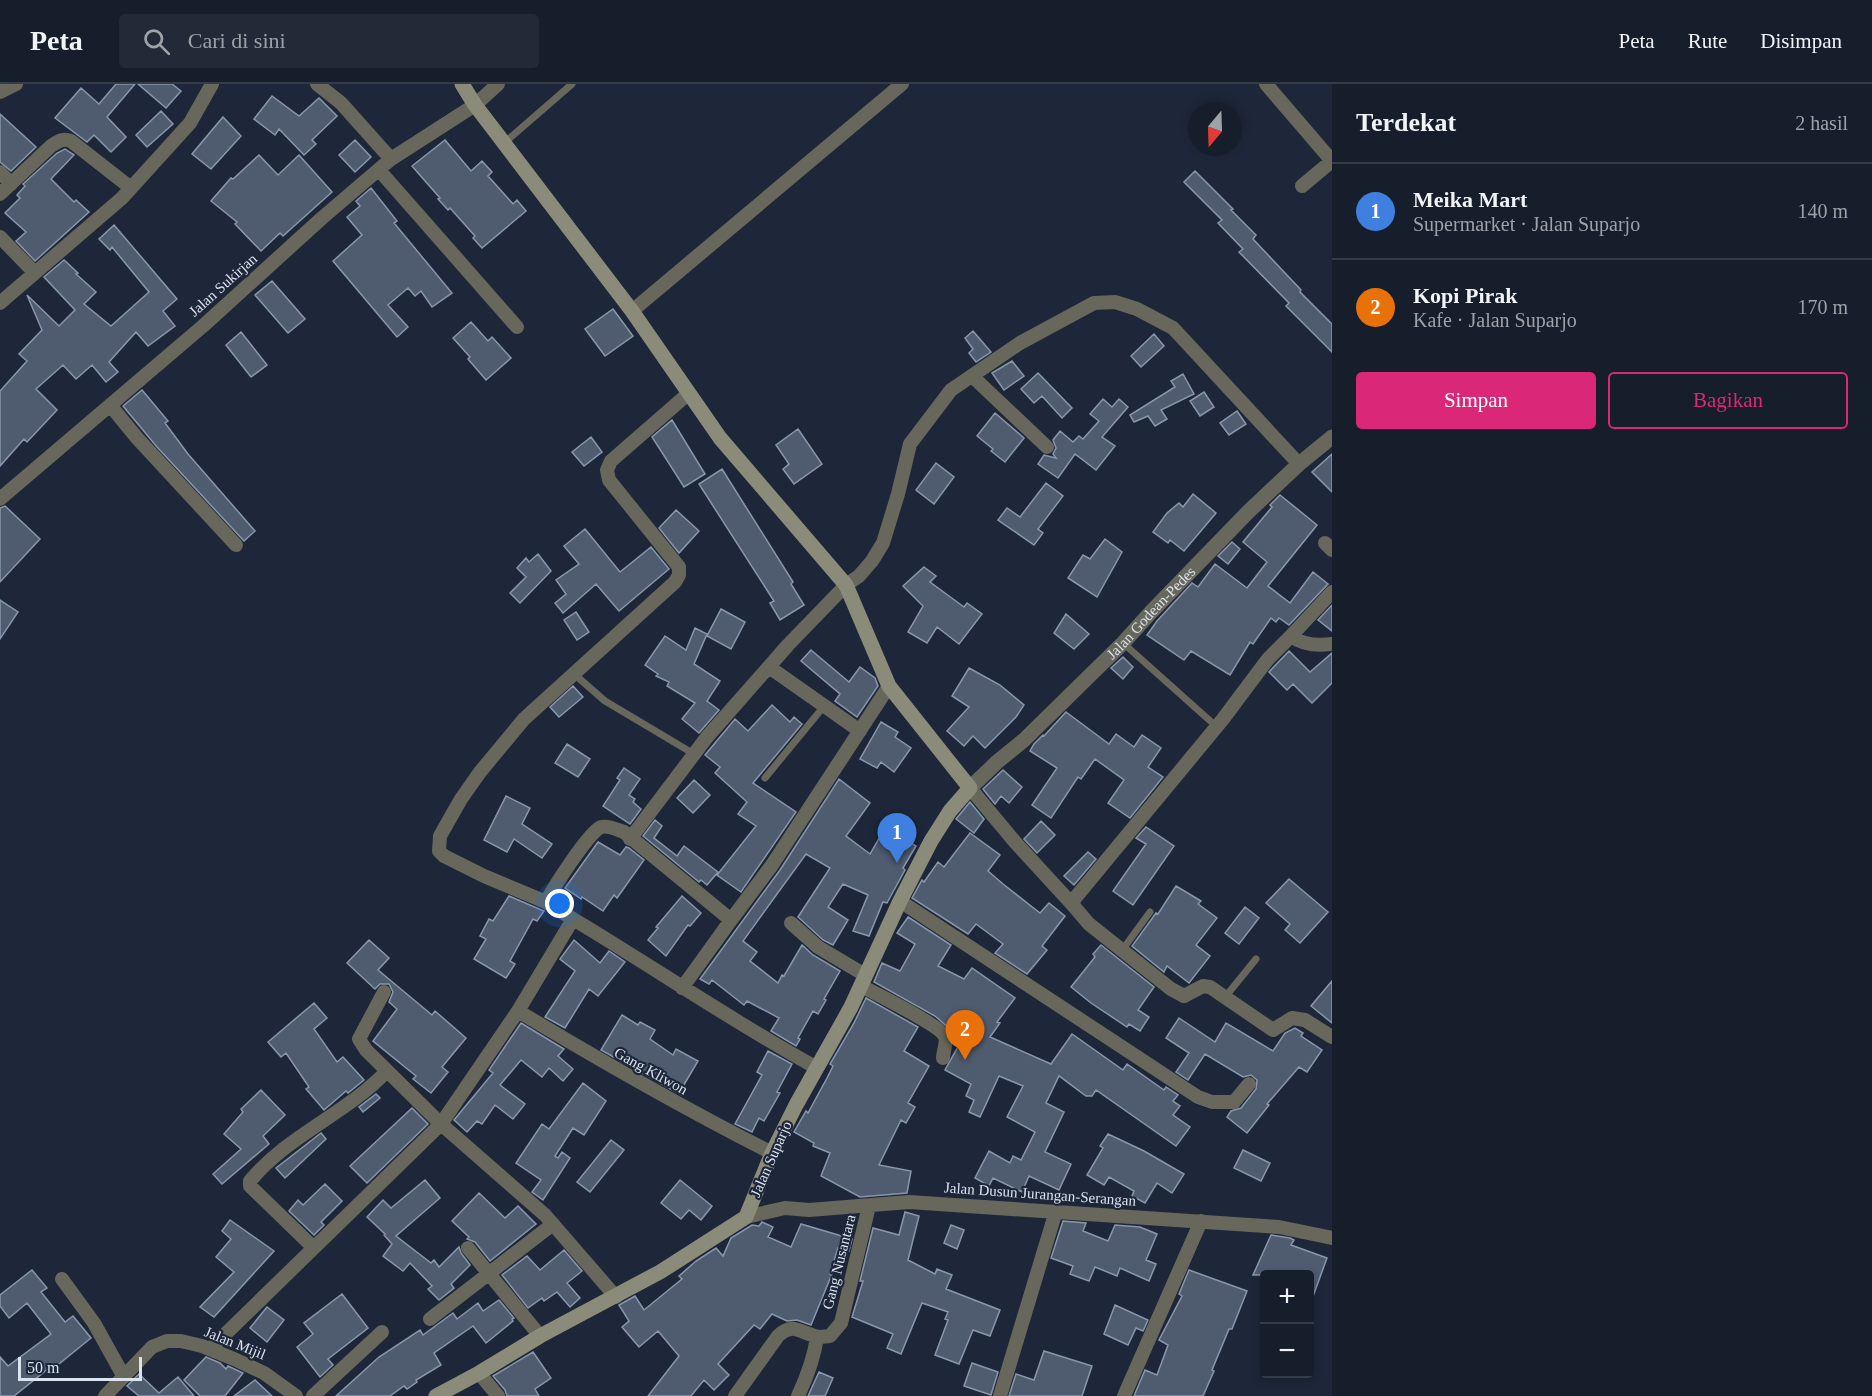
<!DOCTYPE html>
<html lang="id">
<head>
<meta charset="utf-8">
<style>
  body { margin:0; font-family:Georgia,serif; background:#232a37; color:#f1f3f6 }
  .controls { position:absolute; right:18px; bottom:18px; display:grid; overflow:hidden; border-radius:6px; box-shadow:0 3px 9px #0003 }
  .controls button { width:54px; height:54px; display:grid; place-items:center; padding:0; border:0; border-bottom:2px solid #353b47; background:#161d2b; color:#f1f3f6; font:30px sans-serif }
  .compass { position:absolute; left:1188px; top:18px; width:54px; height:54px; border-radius:50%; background:#161d2b; box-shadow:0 3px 9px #0003; rotate:199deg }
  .scale { position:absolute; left:18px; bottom:15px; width:124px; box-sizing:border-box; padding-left:6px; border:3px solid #dbe3ef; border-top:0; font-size:16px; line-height:21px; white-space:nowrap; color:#dbe3ef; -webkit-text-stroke:4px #1d2739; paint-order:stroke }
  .you { position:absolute; left:560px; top:820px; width:21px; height:21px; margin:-15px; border:4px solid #fff; border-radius:50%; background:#1a73e8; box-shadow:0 0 0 9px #1a73e833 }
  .badge { display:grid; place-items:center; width:39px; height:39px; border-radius:50%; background:#db2777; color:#fff; font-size:20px; font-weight:700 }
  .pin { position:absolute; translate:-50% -50px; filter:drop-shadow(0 2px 3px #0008) }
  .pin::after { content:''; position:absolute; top:32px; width:21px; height:18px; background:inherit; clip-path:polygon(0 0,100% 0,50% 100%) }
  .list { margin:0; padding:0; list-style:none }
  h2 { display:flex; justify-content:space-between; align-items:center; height:78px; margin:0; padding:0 24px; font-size:26px }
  h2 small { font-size:20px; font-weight:400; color:#9ea2a9 }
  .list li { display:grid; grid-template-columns:39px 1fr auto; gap:18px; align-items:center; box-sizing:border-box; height:96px; padding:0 24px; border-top:2px solid #353b47 }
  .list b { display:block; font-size:22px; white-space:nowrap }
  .list p { margin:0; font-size:20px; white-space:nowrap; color:#9ea2a9 }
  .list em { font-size:20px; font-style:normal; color:#9ea2a9 }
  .actions { display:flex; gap:12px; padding:18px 24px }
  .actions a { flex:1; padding:14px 0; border:2px solid #db2777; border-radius:6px; text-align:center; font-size:21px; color:#db2777 }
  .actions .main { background:#db2777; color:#fff }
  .icon { flex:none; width:33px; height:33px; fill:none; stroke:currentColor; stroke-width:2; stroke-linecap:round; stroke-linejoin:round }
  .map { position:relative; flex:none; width:1332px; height:1312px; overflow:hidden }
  header { display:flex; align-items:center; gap:36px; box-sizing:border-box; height:84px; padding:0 30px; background:#161d2b; border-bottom:2px solid #353b47 }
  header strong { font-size:28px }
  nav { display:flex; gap:33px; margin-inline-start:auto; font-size:21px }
  .search { width:420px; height:54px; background:#232a37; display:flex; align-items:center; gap:15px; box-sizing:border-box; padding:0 21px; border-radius:6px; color:#9ea2a9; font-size:22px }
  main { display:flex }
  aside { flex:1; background:#161d2b }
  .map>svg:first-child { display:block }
</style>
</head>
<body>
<header>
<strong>Peta</strong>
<div class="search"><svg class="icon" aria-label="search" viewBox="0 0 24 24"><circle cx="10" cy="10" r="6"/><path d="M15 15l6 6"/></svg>Cari di sini</div>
<nav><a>Peta</a><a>Rute</a><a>Disimpan</a></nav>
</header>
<main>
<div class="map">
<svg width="1332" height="1312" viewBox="0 0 1332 1312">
  <rect width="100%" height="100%" fill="#1d2739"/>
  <!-- building -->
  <path fill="#4f5c70" stroke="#8997ad" stroke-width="1.5" d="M116,0h19l-28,33 19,20 -15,15 -17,-17 -7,7 -32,-24 26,-30 18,16z
    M138,0h34l9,7 -15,17z
    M272,12l27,20 20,-18 18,18 -25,24 4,4 -12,11 -25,-26 -4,6 -21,-16z
    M161,27l12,13 -26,23 -11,-12z
    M0,30l36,33 -25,24 -11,-9z
    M223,33l18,19 -30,33 -19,-15z
    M355,56l16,17 -16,15 -16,-17z
    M445,56l26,31 11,-10 10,11 -4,4 25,28 4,-4 9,11 -44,37 -9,-10 2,-2 -25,-28 -2,2 -10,-11 2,-1 -28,-32z
    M65,65l9,6 -23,24 23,23 2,-2 13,12 -54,49 -19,-20 10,-9 -21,-19 15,-15 -3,-3 8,-9 -2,-2 34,-31z
    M259,71l19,20 21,-20 33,37 -49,44 -3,-3 -19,18 -26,-27 2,-2 -26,-21 20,-23 2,1z
    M1195,87l38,38 -2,1 25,25 -3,4 48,51 -1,2 32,32v28l-46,-46 3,-3 -50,-51 4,-3 -25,-26 4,-3 -38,-38z
    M371,104l26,33 -3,2 58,70 -20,14 -11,-16 -6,5 -7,-8 -20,17 20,22 -11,10 -64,-76 29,-26 -15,-18 13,-11 -4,-5z
    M114,141l63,74 -14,12 12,15 -27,20 -12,-14 -27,30 9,10 -12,10 -14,-17 -16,14 -13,-14 -27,24 21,21 -30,32 -3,-3 -24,27v-75l27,-30 -8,-7 23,-24 -15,-35 32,31 16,-16 -31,-33 20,-17 14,13 -2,1 20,18 -12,12 27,22 38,-34 -37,-45 -2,3 -11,-11z
    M272,197l33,38 -17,14 -33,-38z
    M613,225l20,27 -28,20 -20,-27z
    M471,238l17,19 4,-4 19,21 -25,22 -18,-21 2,-2 -17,-19z
    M973,247l18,21 -15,10 -7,-9 4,-4 -8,-11z
    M241,248l26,33 -16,12 -25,-32z
    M1154,250l10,12 -23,21 -10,-11z
    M1012,277l12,15 -20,14 -12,-17z
    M1038,289l34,35 -10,10 -20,-22 -8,7 -13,-14z
    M1183,290l11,20 -33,16 6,9 -12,7 -7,-10 -14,6 -4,-7 45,-28 -4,-6z
    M142,306l26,31 -3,2 23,31 67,77 -11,10 -87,-94 -34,-41z
    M1204,308l10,15 -14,9 -10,-15z
    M1103,315l9,8 7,-8 9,8 -26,30 13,9 -19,24 -21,-16 -17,24 -20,-14 6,-9 12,3 -3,-4 3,-6 -3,-8 7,-9 13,11 6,-6 4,3 16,-18 -9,-7z
    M1237,327l9,13 -17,11 -9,-12z
    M995,329l29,25 -19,24 -14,-11 2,-2 -16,-13z
    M672,336l33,54 -21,13 -32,-50z
    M798,345l24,35 -28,20 -11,-15 6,-5 -13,-19z
    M591,353l11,15 -18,14 -12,-14z
    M1332,370v38l-20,-20z
    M936,379l18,14 -20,27 -18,-14z
    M722,385l71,113 -2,2 13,21 -24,15 -10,-17 4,-2 -75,-117z
    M1046,399l17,13 -25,33 5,4 -9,12 -36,-25 9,-12 13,9z
    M1193,410l23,19 -32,38 -14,-11 -2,3 -15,-11 14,-19 12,-10 4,4z
    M1280,411l37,30 -49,61 22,17 23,-31 15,12 -39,41 -10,-7 -3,4 -5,-4 -18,26 -3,-2 -20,33 -39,-24 -7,9 -37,-25 10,-14 35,-38 6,4 17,-23 32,24 20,-26 -24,-20 29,-35 -2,-2z
    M5,422l35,33 -40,43v-74z
    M676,426l23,21 -20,22 -20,-25z
    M585,445l35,43 31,-25 18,22 -50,42 -23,-27 -33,29 -8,-10 11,-9 -10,-14 23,-16 -15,-18z
    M1105,455l17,13 -25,45 -29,-19 15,-23 7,4z
    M1232,458l8,7 -12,15 -10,-8z
    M538,470l13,17 -31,32 -10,-10 16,-16 -9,-9 9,-10 3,4z
    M924,483l12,9 -6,6 34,25 3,-4 15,11 -23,30 -22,-17 -10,16 -19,-11 15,-26 -20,-20z
    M0,516l18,12 -18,27z
    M1332,521v26l-14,-11z
    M721,525l24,13 -14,27 -24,-13z
    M576,528l13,20 -12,8 -13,-20z
    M1066,530l23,20 -15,15 -20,-16z
    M695,544l12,6 -13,30 26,17 -13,20 12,9 -20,23 -17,-14 13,-16 -28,-17 2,-4 -13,-6 2,-2 -13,-9 20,-29 21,14z
    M811,566l38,32 11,-15 15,11 3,8 -21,31 -22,-16 5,-7 -39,-33z
    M1289,567l21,21 22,-19v30l-20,20 -19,-19 -6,6 -18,-18z
    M1123,573l10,10 -10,12 -12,-11z
    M969,584l31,17 24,20 -8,12 -31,31 -12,-12 -9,10 -17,-15 22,-24 -17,-11z
    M573,602l10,11 -24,20 -9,-10z
    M772,621l18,17 4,-5 8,7 -49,59 43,29 -55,80 -24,-17 39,-49 -18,-12 9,-12 -32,-29 5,-6 -15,-12 30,-36 13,12z
    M1066,628l43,32 7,-10 18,13 8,-12 19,13 -13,19 15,10 -33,41 -22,-15 16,-23 -29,-21 -14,20 -3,-2 -27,41 -19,-13 25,-37 -27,-17 4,-7 9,-9 1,1z
    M881,638l17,10 -3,5 16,11 -17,24 -13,-10 -4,6 -17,-9z
    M567,660l23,15 -12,18 -23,-14z
    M624,684l16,11 -11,16 6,4 -2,3 8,7 -11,15 -27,-18 17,-26 -3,-2z
    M1003,686l19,17 -13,16 -8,-7 -6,8 -12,-15z
    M839,695l31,24 -24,33 24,18 15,-26 31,18 -13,22 2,2 -18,33 -4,-1 -14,34 -16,-5 15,-36 -25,-11 -15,23 20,13 -15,25 -10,-5 -25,-23 32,-49 -24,-14 -63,87 14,11 -7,9 28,22 4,-8 2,1 18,-31 11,10 27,16 -16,28 2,1 -8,14 -5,-3 -15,27 2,1 -4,7 -25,-15 8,-13 -32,-17 -3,4 -32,-25 -3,4 -9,-5 80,-109z
    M694,696l16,15 -17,18 -16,-15z
    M506,712l24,12 -8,16 30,20 -10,14 -28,-19 -7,13 -23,-12z
    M970,718l14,17 -10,14 -18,-14z
    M655,736l7,6 -8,12 23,18 7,-10 34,26 -11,13 -6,-5 -2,2 -56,-46z
    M1041,737l14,14 -18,18 -13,-14z
    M1146,743l28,19 -41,59 -20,-14 33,-47 -10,-6z
    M970,749l30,22 -12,16 15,13 37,29 9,-10 16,13 -23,30 5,4 -20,24 -32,-21 8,-9 -27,-20 -8,10 -56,-36 10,-18 2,2 14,-20 6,5z
    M598,758l22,13 6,-8 3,1 15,12 -27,38 -3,-3 -11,16 -21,-14 -1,2 -16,-11z
    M1088,768l8,7 -22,26 -10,-9z
    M1289,795l39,33 -28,31 -15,-13 5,-6 -24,-21z
    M1176,802l25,15 -3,3 19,14 -21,27 14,11 -21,27 -22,-17 -3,6 -32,-26 24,-33 2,1z
    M509,812l35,15 -7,10 -4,-2 -23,42 5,3 -9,14 -32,-19 12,-20 -6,-3 9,-17 4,2z
    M682,812l19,17 -11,13 -2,-1 -22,31 -18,-16 10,-12 -2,-1z
    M1245,823l14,11 -20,26 -14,-11z
    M908,833l43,28 -13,21 26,13 8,-11 43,30 -18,24 3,1 -10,14 61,27 21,-30 51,36 4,-6 37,26 2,-3 12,8 -5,6 7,5 -7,9 17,12 -14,19 -80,-56 -4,6h-6l-27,-20 -13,27 18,9 -19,40 26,12 -12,26 -30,-14 -7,16 -29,-14 -4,8 -14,-8 14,-27 21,12 3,-7 8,4 14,-28 -28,-15 16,-31 -24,-10 -19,41 -11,-5 5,-12 -8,-4 5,-12 -26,-14 15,-27 -6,-4 -2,-8 -17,-15 -61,-34 8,-19 18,8 15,-27 -18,-11z
    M369,856l20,18 -11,12 54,45 3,-4 31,27 -24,29 6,5 -17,21 -18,-14 3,-3 -43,-35 24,-32 -8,-7 4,-10 -4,-8h-9l-5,5 -28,-26z
    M574,856l26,23 9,-12 16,11 -27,34 -9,-7 -24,39 -20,-11 30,-46 -15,-12z
    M1101,861l53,42 -16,23 11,7 -9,14 -11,-7 -2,3 -36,-24 -20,-16 24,-30 -2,-3z
    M1332,897v42l-21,-17z
    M866,914l52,29 -14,24 25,15 -21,37 7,4 -9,16 -5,-3 -22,45 32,6 -4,22 -47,4 -39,-21 9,-23 -17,-7 1,-3 -20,-11 12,-21 2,2 19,-35 6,-12 -3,-2 24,-41z
    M314,919l13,15 -13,11 23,33 6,-5 21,23 -16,13 -2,-2 -22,19 -18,-21 3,-2 -23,-34 -5,4 -13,-15z
    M622,931l16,10 2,-3 15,8 -5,9 23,16 3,-6 22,12 -16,27 2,1 -3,6 -80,-45z
    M1179,934l36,24 11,-19 47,28 12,-18 10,-5 8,5 -2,3 21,14 -15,22 -8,-5 -32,37 2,1 -22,28 -20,-16 4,-6 10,-3 15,-19 1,-9 -6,-5 -8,2 -38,-23 -17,26 -12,-8 13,-19 -23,-15z
    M521,939l43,26 -6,7 15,13 -10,12 -14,-13 -7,9 -21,-17 -21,25 25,19 -12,15 -18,-14 -13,19 -5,-3 -10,11 -13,-12 39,-47 -4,-3z
    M768,967l24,13 -15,28 3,1 -16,28 -5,-3 -7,14 -17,-8 27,-49 -5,-3z
    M583,999l23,18 -22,34 -11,-7 -18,28 3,2 4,-6 8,6 -27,42 -11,-8 9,-12 -25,-17 26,-39 7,5z
    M261,1006l24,25 -22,21 6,8 -47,40 -9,-10 28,-25 -17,-15 19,-22 -2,-3z
    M376,1010l4,4 -17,14 -4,-5z
    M412,1024l16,16 -61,59 -17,-17z
    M321,1049l5,6 -41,39 -9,-10z
    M1108,1050l36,17 40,23 -12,19 -15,-10 -12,20 -13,-7 2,-5 -25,-14 -5,8 -17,-10 16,-27 -3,-2z
    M611,1056l13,10 -34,42 -13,-10z
    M1243,1066l27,13 -9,18 -27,-13z
    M425,1096l15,18 -44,38 35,27 3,-3 5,7 20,-20 2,6 9,12 -19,19 3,4 -15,12 -11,-11 4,-3 -22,-23 -7,8 -20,-15 9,-12 -8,-9 1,-1 -18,-17 16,-17 8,8z
    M680,1096l32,26 -11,14 -12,-10 -8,9 -20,-16z
    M325,1100l17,17 -21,21 3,3 -10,10 -25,-24 9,-11 5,5z
    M479,1109l26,25 13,-12 18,18 -46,37 -15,-19 -8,-3 2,-2 -17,-16z
    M905,1128l14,4 -11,44 27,14 2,-5 15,6 -6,14 54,21 -10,26 -17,-6 -14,34 -24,-9 13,-35 -3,-1 3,-7 -26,-9 -21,51 -14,-6 6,-14 -41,-17 11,-36h-3l13,-53 26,7z
    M230,1136l44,31 -60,66 -14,-10 34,-35 -18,-15 15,-18 -9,-8z
    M1063,1137l23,2 -3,8 25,10 7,-16 25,2 17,7 -11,26 10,4 -7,17 -29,-13 -3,8 -22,-9 -6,14 -19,-7 3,-8 -22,-8z
    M762,1138l11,5 -5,10 23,10 10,-23 51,15 -3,12 -11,-3 -8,26h2l-21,51 -14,-5 -10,1 -15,-7 -12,15 -6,-4 -36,39 11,11 -15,15 -10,-10 -13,16h-43l31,-40 -21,-25 -19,16 -17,-20 7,-6 -10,-16 16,-9 9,14 38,-31 -3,-3 17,-15 20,-13 7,8 8,-18 21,-13 7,1z
    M951,1141l13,5 -7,19 -13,-6z
    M1271,1151l19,3 4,2 -3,5 36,13 -16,44 -1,-27h-57z
    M564,1166l18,21 -15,12 13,15 -10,9 -13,-15 -13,9 -2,-3 -14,10 -26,-33 25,-19 13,14z
    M32,1186l15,18 -6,4 24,30 8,-6 18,22 -37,30 -1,-3 -39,31h-14v-39l8,9 43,-32 -24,-31 -18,15 -9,-12v-11z
    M1189,1186l58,21 -15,38h-3l-17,41 2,1 -11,25h-69l11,-26 12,5 11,-30 -9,-5 23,-44 -3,-2z
    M342,1210l26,34 -40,31 5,6 -13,12 -23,-30 16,-13 -9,-11z
    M499,1216l15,18 -2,1 1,2 -27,22 -13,-17 -39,27 7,12 -25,15 1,2 -10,7 -3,-3 -14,10h-54l43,-39 41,-27 3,5 30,-22 4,6 21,-16 5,8z
    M1115,1221l33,15 -5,11 -7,-3 -8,17 -24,-11z
    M267,1223l17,13 -17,22 -17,-14z
    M1044,1267l48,15 -10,30h-73l7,-22 18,6z
    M533,1268l18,26 -16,11 4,7h-32l-2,-6 -12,-14z
    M206,1273l14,6 6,6 2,-3 15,7 -18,23h-25l-16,-16z
    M972,1279l26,9 -7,23 -27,-9z
    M819,1288l14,6 -8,18h-17z
    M139,1290l20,19 19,-16 16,19h-55l-12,-10z
    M255,1296l17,16h-38z"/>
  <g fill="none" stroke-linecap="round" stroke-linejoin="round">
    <!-- service -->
    <path stroke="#67675c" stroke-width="7" d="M504,59l68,-59
      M1123,559l94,84
      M574,590l31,27 89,53
      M765,694l60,-73
      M1123,865l27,-37
      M1226,912l30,-37"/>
    <!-- minor -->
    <path stroke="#67675c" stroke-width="14" d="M317,0l24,19 50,56
      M1266,0l66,77
      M0,8l16,-8
      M379,86l138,157
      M0,88l11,12
      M1302,102l30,-25
      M0,110l51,-48c8,-5 12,-8 20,-5l60,47
      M0,153l35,36
      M0,219l122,-105 68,-75 22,-39
      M632,227l270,-227
      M972,292l75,71
      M689,309l-78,68 -4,9 2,10 70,87v8l-4,7 -151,137 -44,53 -19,27 -21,37 -1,15 5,5 40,20 62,26c7,-14 43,-70 55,-75 7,-2 17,3 23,5l107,88 41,-55 117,-179
      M110,321l27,33 99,107
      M0,415l203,-173 119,-108 69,-59 84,-54 23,-21
      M1325,459l7,7
      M1291,552l41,-44
      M1332,560c-14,2 -29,1 -41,-8l-23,23 -45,60 -152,184 18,21 82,65 13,7 19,-10 7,1 63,43 19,-12 13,2 27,17
      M769,583l91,64
      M970,704l45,54 56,61
      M630,755l77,-102 81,-92 58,-60 13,-9 13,-15 11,-18 15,-49 12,-50 41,-54 69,-47 74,-40 21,-1 22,7 36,19 126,136
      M900,817l298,196 14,5h22l15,-18
      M573,835c82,49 160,103 244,149
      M791,839l27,24 47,28
      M861,902c14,7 77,39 83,49 4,5 -1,17 -1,23
      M682,904l49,-68
      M384,908l-25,47 7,11 75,74 104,91 71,82
      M518,927c83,50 167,98 254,142
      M746,1133l39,-9 24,2 100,-8 370,25 53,11
      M314,1164l-64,-62v-5c38,-46 96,-67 137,-110
      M468,1164l72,88
      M62,1195l32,44 30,54
      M430,1235l123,-95
      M210,1265l231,-225 77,-113 55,-92 -27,-17
      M479,1289l19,23
      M105,1312l47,-49 15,-6h14l21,5 32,13 30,14 32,23
      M313,1312l69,-64
      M735,1312l43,-60c15,-14 21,-4 37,0 5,2 10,0 15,0l11,-13 28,-117
      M798,1312c9,-19 16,-38 19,-59
      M1000,1312l56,-185
      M1124,1312l77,-175"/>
    <!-- tertiary -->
    <path stroke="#67675c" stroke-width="15" id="s1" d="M970,704l27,-26 27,-22 99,-97 29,-32 96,-99 51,-48 33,-27"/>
    <!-- secondary -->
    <path stroke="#8b8b7a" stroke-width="15" d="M436,1312l43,-23 61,-37 120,-64 86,-55 26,-64 24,-48 55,-98 49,-106 31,-60 19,-30 20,-23 -81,-102 -43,-101 -126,-147 -88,-127 -157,-206 -13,-21"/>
  </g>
  <g text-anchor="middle" stroke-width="4.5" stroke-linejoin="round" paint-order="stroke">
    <!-- street labels -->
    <g font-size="15" fill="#dbe3ef" stroke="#1d2739">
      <text transform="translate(223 201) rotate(-42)" y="5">Jalan Sukirjan</text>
      <text dy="5" stroke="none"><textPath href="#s1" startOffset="252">Jalan Godean-Pedes</textPath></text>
      <text transform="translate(651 987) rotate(29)" y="5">Gang Kliwon</text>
      <text transform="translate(771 1075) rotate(-66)" y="5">Jalan Suparjo</text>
      <text transform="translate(1040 1110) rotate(4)" y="5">Jalan Dusun Jurangan-Serangan</text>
      <text transform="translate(839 1178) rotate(-76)" y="5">Gang Nusantara</text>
      <text transform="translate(235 1259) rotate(22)" y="5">Jalan Mijil</text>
    </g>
  </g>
</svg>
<div class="controls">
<button>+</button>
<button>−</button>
</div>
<svg class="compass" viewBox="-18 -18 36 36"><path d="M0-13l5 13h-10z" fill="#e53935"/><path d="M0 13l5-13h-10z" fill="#9ea2a9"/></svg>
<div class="scale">50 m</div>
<div class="you"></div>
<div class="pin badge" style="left:897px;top:779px;background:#3f7fe0">1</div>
<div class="pin badge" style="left:965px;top:976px;background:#e8710a">2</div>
</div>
<aside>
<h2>Terdekat<small>2 hasil</small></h2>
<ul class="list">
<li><span class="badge" style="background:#3f7fe0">1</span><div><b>Meika Mart</b><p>Supermarket · Jalan Suparjo</p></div><em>140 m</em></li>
<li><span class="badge" style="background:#e8710a">2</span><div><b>Kopi Pirak</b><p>Kafe · Jalan Suparjo</p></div><em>170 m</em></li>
</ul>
<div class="actions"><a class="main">Simpan</a><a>Bagikan</a></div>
</aside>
</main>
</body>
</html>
